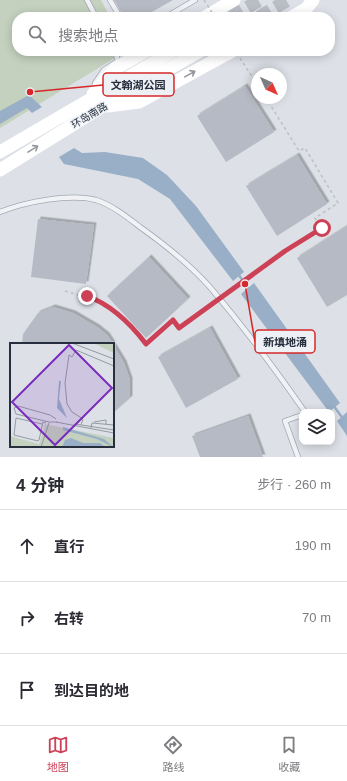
<!DOCTYPE html>
<html lang="zh">
<head>
<meta charset="utf-8">
<style>
  body { margin:0; font-family:Helvetica,"Noto Sans SC",sans-serif; background:#f2f2f3; color:#2b2b33 }
  .controls { position:absolute; right:12px; bottom:12px; display:grid; overflow:hidden; border-radius:8px; box-shadow:0 2px 10px #0003 }
  .controls button { width:36px; height:36px; display:grid; place-items:center; padding:0; border:0; border-bottom:1px solid #e1e1e2; background:#fff; color:#2b2b33; font:20px sans-serif }
  .compass { position:absolute; left:251px; top:68px; width:36px; height:36px; border-radius:50%; background:#fff; box-shadow:0 2px 10px #0003; rotate:135deg }
  .stop { position:absolute; width:12px; height:12px; margin:-9px; border:3px solid #cd4156; border-radius:50%; background:#fff }
  .stop.end { background:#cd4156; border-color:#fff; box-shadow:0 1px 4px #0008 }
  .list { margin:0; padding:0; list-style:none }
  h2 { display:flex; justify-content:space-between; align-items:center; height:52px; margin:0; padding:0 16px; font-size:17px }
  h2 small { font-size:13px; font-weight:400; color:#7c7c81 }
  .list li { display:grid; grid-template-columns:26px 1fr auto; gap:12px; align-items:center; box-sizing:border-box; height:72px; padding:0 16px; border-top:1px solid #e1e1e2 }
  .list b { display:block; font-size:15px; white-space:nowrap }
  .list em { font-size:13px; font-style:normal; color:#7c7c81 }
  .icon { flex:none; width:22px; height:22px; fill:none; stroke:currentColor; stroke-width:2; stroke-linecap:round; stroke-linejoin:round }
  .map { position:relative; flex:none; width:347px; height:457px; overflow:hidden }
  .search { position:absolute; background:#fff; box-shadow:0 2px 10px #0003; left:12px; right:12px; top:12px; height:44px; display:flex; align-items:center; gap:10px; box-sizing:border-box; padding:0 14px; border-radius:16px; color:#7c7c81; font-size:15px }
  .sheet { height:268px; background:#fff }
  nav { display:flex; justify-content:space-around; align-items:center; box-sizing:border-box; height:56px; border-top:1px solid #e1e1e2; background:#fff; font-size:11px; color:#7c7c81 }
  nav a { display:grid; justify-items:center; gap:2px }
  nav .on { color:#cd4156 }
  .map>svg:first-child { display:block }
</style>
</head>
<body>
<div class="map">
<svg width="347" height="457" viewBox="0 0 347 457">
  <defs>
    <filter id="shadow"><feDropShadow dx="2.5" dy="-2.5" stdDeviation="0" flood-color="#0004"/></filter>
  </defs>
  <rect width="100%" height="100%" fill="#dde1e7"/>
  <!-- green -->
  <path fill="#c3d1be" d="M0,0h101l9,17h-93v34h104l-3,5 -118,72z"/>
  <!-- water -->
  <path fill="#98afc7" d="M29,95l13,12 -10,6 -5,-5 -27,16v-13z
    M74,148l8,5 23,-1 38,6 24,17 29,31 48,66 -11,9 -63,-82 -32,-20 -74,-15 -5,-7z
    M254,283l86,120 -11,9 -88,-118z
    M347,412v24l-10,-15z"/>
  <g fill="none" stroke-linecap="round" stroke-linejoin="round">
    <!-- stream -->
    <path stroke="#98afc7" stroke-width="2.5" d="M238,274l11,15
      M333,405l14,19"/>
  </g>
  <!-- building -->
  <path fill="#b5bac4" filter="url(#shadow)" d="M114,0h59l-30,17h-19z
    M245,86l29,46 -48,30 -29,-46z
    M297,155l30,49 -50,32 -31,-50z
    M38,219l56,6 -8,59 -55,-7z
    M347,226v69l-20,12 -30,-49z
    M149,257l39,42 -42,39 -39,-42z
    M53,307l20,6 24,14 10,8 6,9h-91l1,-10 15,-21z
    M210,328l28,51 -52,29 -28,-51z
    M113,345l11,18 6,17v18l-17,15z
    M248,416l15,41h-63l-8,-21z"/>
  <g fill="none" stroke-linecap="round" stroke-linejoin="round">
    <!-- secondary-tunnel -->
    <path stroke="#b9bdc5" stroke-width="13" stroke-dasharray="13 6" stroke-linecap="butt" d="M231,17l29,-17
      M259,17l29,-17"/>
    <defs>
      <path id="lane" d="M87,0l9,17
        M110,0l10,17
        M166,17l29,-17
        M95,83l9,-13 14,-9 -3,-10
        M0,212c25,-10 70,-19 96,-12 16,5 31,17 44,27 24,17 49,37 69,59 34,40 66,83 96,126
        M298,457l-13,-36 17,-6"/>
    </defs>
    <!-- lane casing -->
    <use href="#lane" stroke="#a3a8b1" stroke-width="6"/>
    <!-- path -->
    <path stroke="#bcbfc5" stroke-width="1.5" stroke-dasharray="3 3" stroke-linecap="butt" d="M240,58l17,26"/>
    <!-- lane -->
    <use href="#lane" stroke="#f0f2f5" stroke-width="4.5"/>
    <!-- secondary -->
    <path stroke="#fff" stroke-width="13" d="M205,17l29,-17
      M292,17l14,-8 7,-9
      M93,94l23,-26 30,-17
      M108,106l31,-4 93,-51
      M0,152l173,-101
      M0,170l103,-64 97,-55"/>
    <!-- path-bridge -->
    <path stroke="#bcbfc5" stroke-width="1.5" stroke-dasharray="3 3" stroke-linecap="butt" d="M204,0l11,17
      M65,291l37,11 21,16 23,26 27,-24 6,8 106,-77 37,-23 -7,-10 23,-15 -33,-55 -6,3 -33,-53"/>
  </g>
  <!-- one-way arrows -->
  <defs><path id="oneway-shaft" d="M-6 0H5M1.5-3L5.5 0L1.5 3" fill="none" stroke-width="1.6" stroke-linecap="round" stroke-linejoin="round"/></defs>
  <g stroke="#93979e">
    <use href="#oneway-shaft" transform="translate(190 74) rotate(-29)"/>
    <use href="#oneway-shaft" transform="translate(33 149) rotate(-32)"/>
  </g>
  <g fill="none" stroke-linecap="round" stroke-linejoin="round">
    <!-- route -->
    <path stroke="#cd4156" stroke-width="5" d="M87,296c25,9 43,27 59,48l27,-24 6,8 106,-77 37,-23"/>
  </g>
  <g text-anchor="middle" stroke-width="3" stroke-linejoin="round" paint-order="stroke">
    <!-- street labels -->
    <g font-size="10" fill="#272f3e" stroke="#edf0f5">
      <text transform="translate(89 115) rotate(-31)" y="4">环岛南路</text>
    </g>
  </g>
  <!-- overview -->
  <g transform="translate(10 343)">
    <rect width="104" height="104" fill="#dde1e7"/>
    <path d="M84,0h20v10l-11,-5zM35,81l69,14v9h-104v-11l29,8z" fill="#c3d1be"/>
    <path d="M49,38h2l-2,18 8,19 -10,-10zM53,84l41,12 9,8 -16,-8 -34,-9zM61,95l12,5h17l5,4h-43l3,-7z" fill="#98afc7"/>
    <path fill="none" stroke="#949aa3" stroke-width="1" d="M62,0l42,16M0,24v26M46,76l-6,-4 -32,-9 -4,2 2,6 33,8h8M46,79l58,11M84,79l12,-2v4M32,81l-26,-6 -2,17 24,6 1,-1 4,-18 3,1M65,81l39,6M71,82l2,-6 -11,-7 -5,-8 -2,-21 4,-28 3,2 4,-7 38,16M81,85l1,-5 22,2M31,104l8,-24"/>
    <path fill="#7b2cbf" fill-opacity="0.15" stroke="#7b2cbf" stroke-width="2" d="M59,2l43,43 -57,57 -43,-43z"/>
    <rect width="104" height="104" fill="none" stroke="#272f3e" stroke-width="2"/>
  </g>
  <!-- callouts -->
  <path fill="none" stroke="#d62828" stroke-width="1.5" d="M30 92L103 85M245 284L255 342"/>
  <g fill="#d62828" stroke="#edf0f5" stroke-width="1.5">
    <circle cx="30" cy="92" r="4"/>
    <circle cx="245" cy="284" r="4"/>
  </g>
  <g fill="#edf0f5" stroke="#d62828" stroke-width="1.5">
    <rect x="103" y="73" width="71" height="23" rx="4"/>
    <rect x="255" y="330" width="60" height="23" rx="4"/>
  </g>
  <g font-size="11" text-anchor="middle" font-weight="bold" fill="#272f3e">
    <text x="138" y="89">文翰湖公园</text>
    <text x="285" y="346">新填地涌</text>
  </g>
</svg>
<div class="controls">
<button><svg class="icon" aria-label="layers" viewBox="0 0 24 24"><path d="M12 4l9 5-9 5-9-5zM3 14l9 5 9-5"/></svg></button>
</div>
<svg class="compass" viewBox="-18 -18 36 36"><path d="M0-13l5 13h-10z" fill="#e53935"/><path d="M0 13l5-13h-10z" fill="#7c7c81"/></svg>
<div class="stop" style="left:322px;top:228px"></div>
<div class="stop end" style="left:87px;top:296px"></div>
<div class="search"><svg class="icon" aria-label="search" viewBox="0 0 24 24"><circle cx="10" cy="10" r="6"/><path d="M15 15l6 6"/></svg>搜索地点</div>
</div>
<section class="sheet">
<h2>4 分钟<small>步行 · 260 m</small></h2>
<ul class="list">
<li><svg class="icon" aria-label="ahead" viewBox="0 0 24 24"><path d="M12 20V5M6 11l6-6 6 6"/></svg><div><b>直行</b></div><em>190 m</em></li>
<li><svg class="icon" aria-label="right" viewBox="0 0 24 24"><path d="M7 20v-9h11M14 6l5 5-5 5"/></svg><div><b>右转</b></div><em>70 m</em></li>
<li><svg class="icon" aria-label="arrive" viewBox="0 0 24 24"><path d="M6 21V4h12l-3 4 3 4H6"/></svg><div><b>到达目的地</b></div></li>
</ul>
</section>
<nav>
<a class="on"><svg class="icon" aria-label="map" viewBox="0 0 24 24"><path d="M3 6l6-2 6 2 6-2v14l-6 2-6-2-6 2zM9 4v14M15 6v14"/></svg>地图</a>
<a><svg class="icon" aria-label="directions" viewBox="0 0 24 24"><path d="M12 3l9 9-9 9-9-9zM9 14v-3h6M13 9l2 2-2 2"/></svg>路线</a>
<a><svg class="icon" aria-label="saved" viewBox="0 0 24 24"><path d="M7 4h10v16l-5-4-5 4z"/></svg>收藏</a>
</nav>
</body>
</html>
